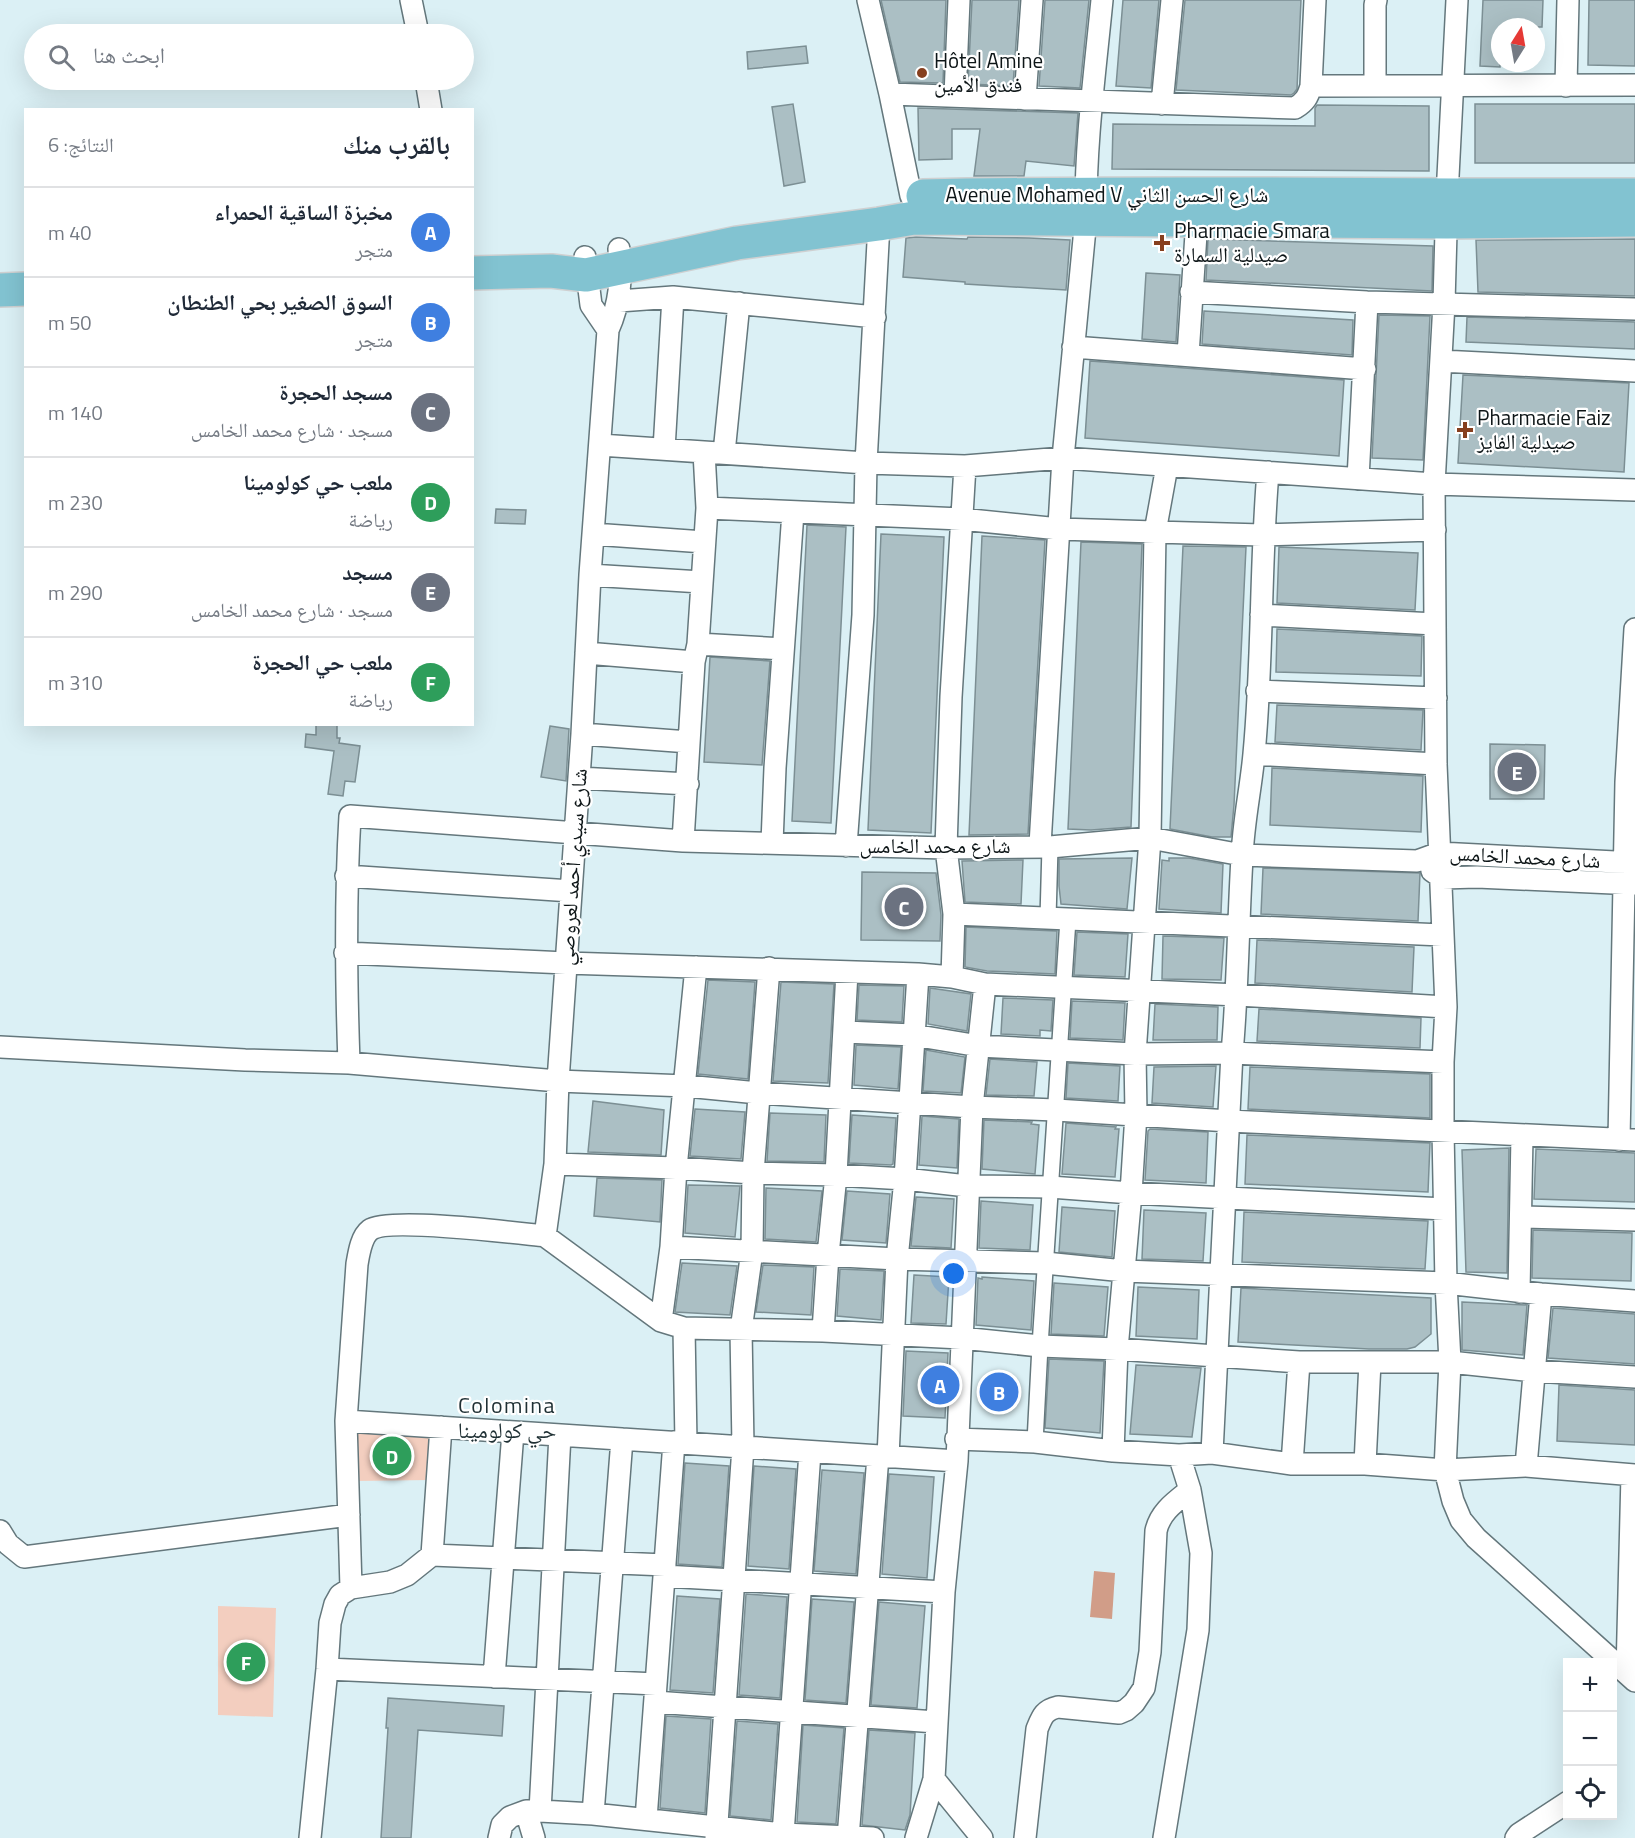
<!DOCTYPE html>
<html lang="ar">
<head>
<meta charset="utf-8">
<style>
  body { margin:0; font-family:"Titillium Web","Noto Naskh Arabic",sans-serif; background:#f2f2f3; color:#1f2937; direction:rtl }
  .controls { position:absolute; right:18px; bottom:18px; display:grid; overflow:hidden; border-radius:0px; box-shadow:0 6px 24px #0002 }
  .controls button { width:54px; height:54px; display:grid; place-items:center; padding:0; border:0; border-bottom:2px solid #e0e1e3; background:#fff; color:#1f2937; font:30px sans-serif }
  .compass { position:absolute; left:1491px; top:18px; width:54px; height:54px; border-radius:50%; background:#fff; box-shadow:0 6px 24px #0002; rotate:11deg }
  .you { position:absolute; left:954px; top:1274px; width:21px; height:21px; margin:-15px; border:4px solid #fff; border-radius:50%; background:#1a73e8; box-shadow:0 0 0 9px #1a73e833 }
  .badge { display:grid; place-items:center; width:39px; height:39px; border-radius:50%; background:#2563eb; color:#fff; font-size:20px; font-weight:700 }
  .pin { position:absolute; translate:-50% -50%; border:3px solid #fff; box-shadow:0 2px 6px #0006 }
  .list { margin:0; padding:0; list-style:none }
  h2 { display:flex; justify-content:space-between; align-items:center; height:78px; margin:0; padding:0 24px; font-size:26px }
  h2 small { font-size:20px; font-weight:400; color:#747a83 }
  .list li { display:grid; grid-template-columns:39px 1fr auto; gap:18px; align-items:center; box-sizing:border-box; height:90px; padding:0 24px; border-top:2px solid #e0e1e3 }
  .list b { display:block; font-size:22px; white-space:nowrap }
  .list p { margin:0; font-size:20px; white-space:nowrap; color:#747a83 }
  .list em { font-size:20px; font-style:normal; color:#747a83 }
  .icon { flex:none; width:33px; height:33px; fill:none; stroke:currentColor; stroke-width:2; stroke-linecap:round; stroke-linejoin:round }
  .map { position:relative; flex:none; width:1635px; height:1838px; overflow:hidden; direction:ltr }
  .search { position:absolute; background:#fff; box-shadow:0 6px 24px #0002; left:24px; top:24px; width:450px; height:66px; display:flex; align-items:center; gap:15px; box-sizing:border-box; padding:0 21px; border-radius:33px; color:#747a83; font-size:22px }
  .panel { position:absolute; background:#fff; box-shadow:0 6px 24px #0002; left:24px; top:108px; width:450px; height:618px; border-radius:0px; direction:rtl }
  .map>svg:first-child { display:block }
</style>
</head>
<body>
<div class="map">
<svg width="1635" height="1838" viewBox="0 0 1635 1838">
  <rect width="100%" height="100%" fill="#dbf0f5"/>
  <!-- green -->
  <path fill="#f3cebf" d="M429,1430l2,50 -76,1 -1,-49z
    M218,1606l58,2 -3,109 -55,-2z"/>
  <!-- water -->
  <path fill="#d19d88" d="M1094,1571l21,2 -3,46 -22,-2z"/>
  <!-- building -->
  <path fill="#abbfc4" stroke="#7c8f94" stroke-width="1.5" d="M881,0h65l-3,83 -43,-1z
    M972,0h47l-6,86 -45,-2z
    M1045,0h44l-9,88 -41,-2z
    M1123,0h36l-8,88 -35,-2z
    M1185,0h116l-4,89 -3,4 -3,2 -115,-5z
    M1483,0h60l-1,27h-42v40l-20,-1z
    M1589,0h46v66l-47,-1z
    M806,46l2,17 -60,6 -1,-17z
    M793,104l12,78 -21,4 -12,-79z
    M1475,104h160v59h-160z
    M1317,105l112,1v65l-317,-2 1,-45 202,2v-18z
    M918,108l160,5 -4,53 -48,-5 -2,15h-50l6,-47h-28v30l-33,1z
    M916,237l51,2 1,-2 61,1 41,2 -4,50 -101,-6v-2l-62,-5 3,-39z
    M1208,239l225,7 -1,45 -226,-11z
    M1635,239v57l-157,-4 -2,-52z
    M1146,273l34,2 -4,67 -34,-3z
    M1204,311l149,9 -1,35 -150,-11z
    M1379,315l51,1 -7,144 -51,-2z
    M1467,317l168,5v27l-169,-7z
    M1090,361l254,19 -5,76 -254,-18z
    M1463,375l166,8 -5,89 -166,-9z
    M496,509l30,1 -1,14 -30,-1z
    M807,525l39,2 -15,296 -39,-2z
    M881,534l63,3 -13,296 -63,-3z
    M982,536l63,4 -17,294 -59,1z
    M1081,542l61,2 -11,283 -40,3 -23,-1z
    M1183,546l63,1 -12,258 -3,32h-19l-42,-8z
    M1279,547l139,6 -3,57 -138,-7z
    M1277,629l145,7 -1,40 -145,-4z
    M710,657l60,4 -8,104 -58,-3z
    M1277,705l146,5 -2,40 -146,-8z
    M316,724h21v14h3l-1,5 21,3 -5,36 -10,-1 -2,15 -15,-2 6,-43 -29,-4 1,-13 10,1z
    M550,726l19,3 -3,52 -25,-4z
    M1490,744l55,1 -1,54h-54z
    M1272,768l151,8 -2,56 -151,-7z
    M1132,858l-5,51 -66,-5 -2,-18v-27z
    M1169,858h20l34,6 -2,49 -62,-4 3,-49 7,1z
    M1023,860l-2,44 -56,-2 -3,-41z
    M1263,868l157,5 -2,48 -157,-7z
    M862,872l74,1 5,42 -1,26 -79,-1z
    M966,927l91,4 -2,43 -68,-3 -22,-4z
    M1077,932l51,2 -3,43 -51,-2z
    M1163,936l61,2 -3,42 -59,-1z
    M1257,940l157,7 -2,45 -157,-9z
    M708,980l47,2 -7,97 -50,-5z
    M781,982l53,2 -6,99 -55,-2z
    M859,985l45,1 -2,36 -45,-2z
    M930,988l41,6 -4,37 -39,-7z
    M1003,998l50,2 -2,31 -11,-1v6l-39,-2z
    M1072,1001l53,2 -2,37 -53,-2z
    M1155,1004l63,3 -1,33h-64z
    M1259,1009l162,9 -1,30 -163,-7z
    M856,1045l45,2 -3,42 -44,-4z
    M926,1050l39,7 -4,36 -38,-2z
    M990,1059l47,3 -3,34 -48,-1z
    M1068,1063l52,3 -2,35 -52,-3z
    M1216,1066l-3,41 -61,-4 2,-36z
    M1250,1067l180,7v44l-182,-9z
    M593,1101l71,9 -3,45 -73,-3z
    M695,1109l50,3 -4,47 -51,-3z
    M770,1113l56,2 -2,47 -57,-1z
    M852,1115l44,3 -3,46 -2,1 -42,-2z
    M922,1116l37,3 -2,49 -38,-3z
    M984,1120l48,2 -1,2 8,1 -4,49 -53,-5z
    M1066,1123l50,4 -1,2h4l-4,48 -53,-3z
    M1150,1129l58,3 -2,51 -61,-3 3,-49z
    M1247,1135l183,8 -2,49 -183,-8z
    M1509,1148l-2,125 -41,-1 -4,-122z
    M1536,1149l99,4v49l-101,-3z
    M597,1178l65,2 -2,42 -66,-6z
    M688,1185l52,1 -5,51 -50,-4z
    M766,1188l56,3 -6,51 -51,-3z
    M847,1191l43,3 -4,49 -44,-3z
    M916,1197l38,2 -3,49 -40,-2z
    M981,1201l52,4 -3,45 -51,-2z
    M1062,1207l53,4 -3,46 -53,-5z
    M1144,1210l62,3 -3,48 -61,-2z
    M1244,1212l184,9 -3,48 -183,-7z
    M1533,1230l99,3 -1,48 -99,-3z
    M682,1263l55,3 -7,49 -55,-3z
    M763,1265l51,2 -3,48 -55,-3z
    M840,1269l44,2 -3,49 -44,-4z
    M914,1275l35,2 -3,47 -35,-1z
    M982,1277l52,4 -3,49 -55,-5 2,-47 4,1z
    M1054,1283l54,4 -4,49 -53,-2z
    M1138,1287l61,3 -2,49 -61,-3z
    M1241,1288l190,10v36l-16,13 -8,2h-38l-131,-7z
    M1462,1302l65,3 -4,50 -61,-5z
    M1553,1308l82,6v50l-87,-6z
    M906,1351l42,2 -3,65 -42,-2z
    M1049,1359l55,2 -4,72 -55,-5z
    M1136,1365l65,3 -9,69 -62,-3z
    M1559,1385l76,5v55l-78,-4z
    M685,1463l44,3 -7,101 -44,-3z
    M754,1466l42,3 -7,100 -41,-3z
    M822,1470l42,3 -8,101 -42,-3z
    M889,1474l45,3 -7,101 -45,-4z
    M746,1594l41,3 -7,101 -41,-3z
    M677,1596l43,3 -7,94 -43,-3z
    M812,1599l42,3 -8,101 -41,-3z
    M879,1602l46,4 -8,102 -46,-3z
    M388,1698l116,8 -2,30 -84,-6 -7,108h-30l7,-110h-2z
    M666,1716l45,3 -6,94 -45,-5z
    M737,1721l41,3 -7,96 -41,-4z
    M803,1725l41,3 -8,96 -39,-2z
    M869,1730l46,3 -5,82 -5,15 -43,-5z"/>
  <g fill="none" stroke-linecap="round" stroke-linejoin="round">
    <defs>
      <path id="pedestrian" d="M1048,918l2,-71
        M1035,1442l5,-96 28,-427"/>
      <path id="minor" d="M411,0l7,34
        M868,0l22,94 21,102
        M1457,0l-10,196 -3,107 -10,181 2,280 10,243 -3,55v69l3,152 4,79 -5,108 8,31 8,19 15,18 159,143
        M426,80l5,30
        M1311,86l324,-1
        M1375,86v-81l1,-5
        M1566,86l2,-86
        M890,94l405,14c10,-6 13,-11 16,-22l4,-86
        M955,96l4,-96
        M1025,99l7,-99
        M1162,104l10,-104
        M585,257l6,48 17,25
        M1191,292l176,10 268,7
        M619,301l54,-4 202,20
        M1073,347l292,22
        M1188,355l9,-136
        M1441,361l194,10
        M600,445l266,18 99,3 98,-8 371,26 201,6
        M664,449l9,-152
        M724,453l15,-150
        M1358,479l9,-177
        M707,508l254,11 98,10 96,3 107,3 173,-5
        M593,534l111,8
        M590,575l111,7
        M1261,615l174,9
        M698,644l85,5
        M586,653l108,9
        M1257,691l179,7
        M582,734l107,8
        M1254,754l182,10
        M579,778l109,6
        M683,841l11,-179 4,-18 9,-136 -3,-56
        M772,843l3,-75 18,-256
        M1040,845l23,-387 23,-240c-1,-73 9,-146 16,-218
        M846,846l17,-231 3,-152 13,-239
        M1432,871l10,7 35,-1 158,7
        M346,876l225,15
        M954,914l488,21
        M345,953l221,10 352,11 34,3 33,7 253,11 208,12
        M952,977l2,-63 -8,-66 5,-151 14,-231
        M845,1032l68,3 66,11 156,8 97,-1 211,9
        M0,1047l245,13 104,3 209,18 128,5 72,7 214,14 84,3 173,11 406,19
        M349,1063c-3,-83 -4,-164 1,-247l333,25 263,7 104,-1 100,-9 92,17 175,6 22,-8 196,10
        M1619,1140l7,-358 9,-153
        M555,1164l121,4 77,5 83,2 69,4 62,7 83,1 81,6 313,16
        M1522,1217l113,3
        M545,1236l116,85 23,7 139,3 138,7 79,8 77,3 182,13h151l84,9 101,6
        M545,1236l10,-72 3,-83 24,-347 8,-159 18,-245c12,-27 14,-52 11,-81
        M545,1236c-30,-3 -157,-19 -175,-6 -9,7 -11,23 -13,34l-11,157 611,40
        M671,1247l226,12 148,4 79,8 322,12 95,11 94,7
        M1519,1292l3,-156
        M661,1321l10,-74 5,-79 20,-201
        M684,1328l2,115
        M823,1331l5,-76 8,-80 11,-203
        M346,1421l5,167
        M956,1439l79,3 78,9 66,4 33,-2 80,11h73l80,6 81,-4 109,9
        M1113,1451l4,-102 14,-156 5,-79 -1,-60 15,-216 5,-306 12,-66
        M1212,1453l20,-400c6,-65 6,-130 10,-195 1,-35 9,-70 12,-104 9,-94 6,-188 14,-282
        M888,1457l9,-198 8,-80 13,-205
        M1292,1464l7,-102
        M1365,1464l5,-102
        M1526,1466l15,-172
        M0,1531l8,13 16,13 325,-42
        M432,1555l233,10
        M664,1576l280,16
        M327,1669l329,15
        M1627,1673l5,-198
        M494,1677l19,-245
        M655,1702l281,20
        M934,1779l48,59
        M526,1811l8,27
        M540,1811l20,-376
        M593,1814l29,-375
        M646,1819l28,-377
        M783,1834l27,-382
        M310,1838l17,-169 3,-46 5,-19 5,-9 11,-7 39,-6 17,-7 25,-20 9,-128
        M499,1838l3,-13 8,-8 16,-6h14l53,3 190,20 90,4
        M716,1838l27,-391 -2,-117 11,-79 1,-78 16,-205
        M848,1838l30,-382
        M916,1838l18,-59 10,-187 13,-131 15,-354 13,-123
        M1025,1838l12,-109c5,-12 7,-19 21,-22l61,6 7,-3 8,-7 10,-15 6,-36 6,-121c4,-19 19,-29 34,-41
        M1164,1838l34,-208 3,-77 -11,-63 -11,-35
        M1516,1838l3,-4 49,-32"/>
      <path id="primary" d="M923,196c237,-5 475,0 712,-1
        M472,273l79,-2 35,4 151,-32 142,-19 35,-6 533,4 188,-2
        M0,290l26,-1"/>
    </defs>
    <!-- pedestrian casing -->
    <use href="#pedestrian" stroke="#64777c" stroke-width="18"/>
    <!-- minor casing -->
    <use href="#minor" stroke="#64777c" stroke-width="24"/>
    <!-- primary casing -->
    <use href="#primary" stroke="#cfd0d1" stroke-width="36"/>
    <!-- pedestrian -->
    <use href="#pedestrian" stroke="#fff" stroke-width="15"/>
    <!-- minor -->
    <use href="#minor" stroke="#fff" stroke-width="21"/>
    <!-- primary -->
    <use href="#primary" stroke="#82c3d1" stroke-width="33"/>
  </g>
  <!-- markers -->
  <g fill="#863f1e" stroke="#fff" stroke-width="2">
    <circle cx="922" cy="73" r="6"/>
    <path d="M1159 234h6v6h6v6h-6v6h-6v-6h-6v-6h6z"/>
    <path d="M1462 421h6v6h6v6h-6v6h-6v-6h-6v-6h6z"/>
  </g>
  <g text-anchor="middle" stroke-width="4.5" stroke-linejoin="round" paint-order="stroke">
    <!-- poi labels -->
    <g font-size="21" fill="#0d1517" stroke="#fff" text-anchor="start">
      <text x="934" y="68">Hôtel Amine<tspan x="934" dy="24">فندق الأمين</tspan></text>
      <text x="1174" y="238">Pharmacie Smara<tspan x="1174" dy="24">صيدلية السمارة</tspan></text>
      <text x="1477" y="425">Pharmacie Faiz<tspan x="1477" dy="24">صيدلية الفايز</tspan></text>
    </g>
    <!-- street labels -->
    <g font-size="21" fill="#0d1517" stroke="#fff">
      <text x="1107" y="202">Avenue Mohamed V شارع الحسن الثاني</text>
      <text x="935" y="853">شارع محمد الخامس</text>
      <text transform="translate(1525 857) rotate(3)" y="7">شارع محمد الخامس</text>
      <text transform="translate(573 867) rotate(-86)" y="7">شارع سيدي أحمد لعروصي</text>
    </g>
    <!-- neighbourhood labels -->
    <g font-size="22" letter-spacing="1.5" fill="#1f3034" stroke="#fff">
      <text x="507" y="1413">Colomina<tspan x="507" dy="25">حي كولومينا</tspan></text>
    </g>
  </g>
</svg>
<div class="controls">
<button>+</button>
<button>−</button>
<button><svg class="icon" aria-label="locate" viewBox="0 0 24 24"><circle cx="12" cy="12" r="6"/><path d="M12 2v4M12 18v4M2 12h4M18 12h4"/></svg></button>
</div>
<svg class="compass" viewBox="-18 -18 36 36"><path d="M0-13l5 13h-10z" fill="#e53935"/><path d="M0 13l5-13h-10z" fill="#747a83"/></svg>
<div class="you"></div>
<div class="pin badge" style="left:940px;top:1385px;background:#3f7fe0">A</div>
<div class="pin badge" style="left:999px;top:1392px;background:#3f7fe0">B</div>
<div class="pin badge" style="left:904px;top:907px;background:#6b7280">C</div>
<div class="pin badge" style="left:392px;top:1456px;background:#2e9e5b">D</div>
<div class="pin badge" style="left:1517px;top:772px;background:#6b7280">E</div>
<div class="pin badge" style="left:246px;top:1662px;background:#2e9e5b">F</div>
<div class="search"><svg class="icon" aria-label="search" viewBox="0 0 24 24"><circle cx="10" cy="10" r="6"/><path d="M15 15l6 6"/></svg>ابحث هنا</div>
<section class="panel">
<h2>بالقرب منك<small>النتائج: 6</small></h2>
<ul class="list">
<li><span class="badge" style="background:#3f7fe0">A</span><div><b>مخبزة الساقية الحمراء</b><p>متجر</p></div><em>40 m</em></li>
<li><span class="badge" style="background:#3f7fe0">B</span><div><b>السوق الصغير بحي الطنطان</b><p>متجر</p></div><em>50 m</em></li>
<li><span class="badge" style="background:#6b7280">C</span><div><b>مسجد الحجرة</b><p>مسجد · شارع محمد الخامس</p></div><em>140 m</em></li>
<li><span class="badge" style="background:#2e9e5b">D</span><div><b>ملعب حي كولومينا</b><p>رياضة</p></div><em>230 m</em></li>
<li><span class="badge" style="background:#6b7280">E</span><div><b>مسجد</b><p>مسجد · شارع محمد الخامس</p></div><em>290 m</em></li>
<li><span class="badge" style="background:#2e9e5b">F</span><div><b>ملعب حي الحجرة</b><p>رياضة</p></div><em>310 m</em></li>
</ul>
</section>
</div>
</body>
</html>
